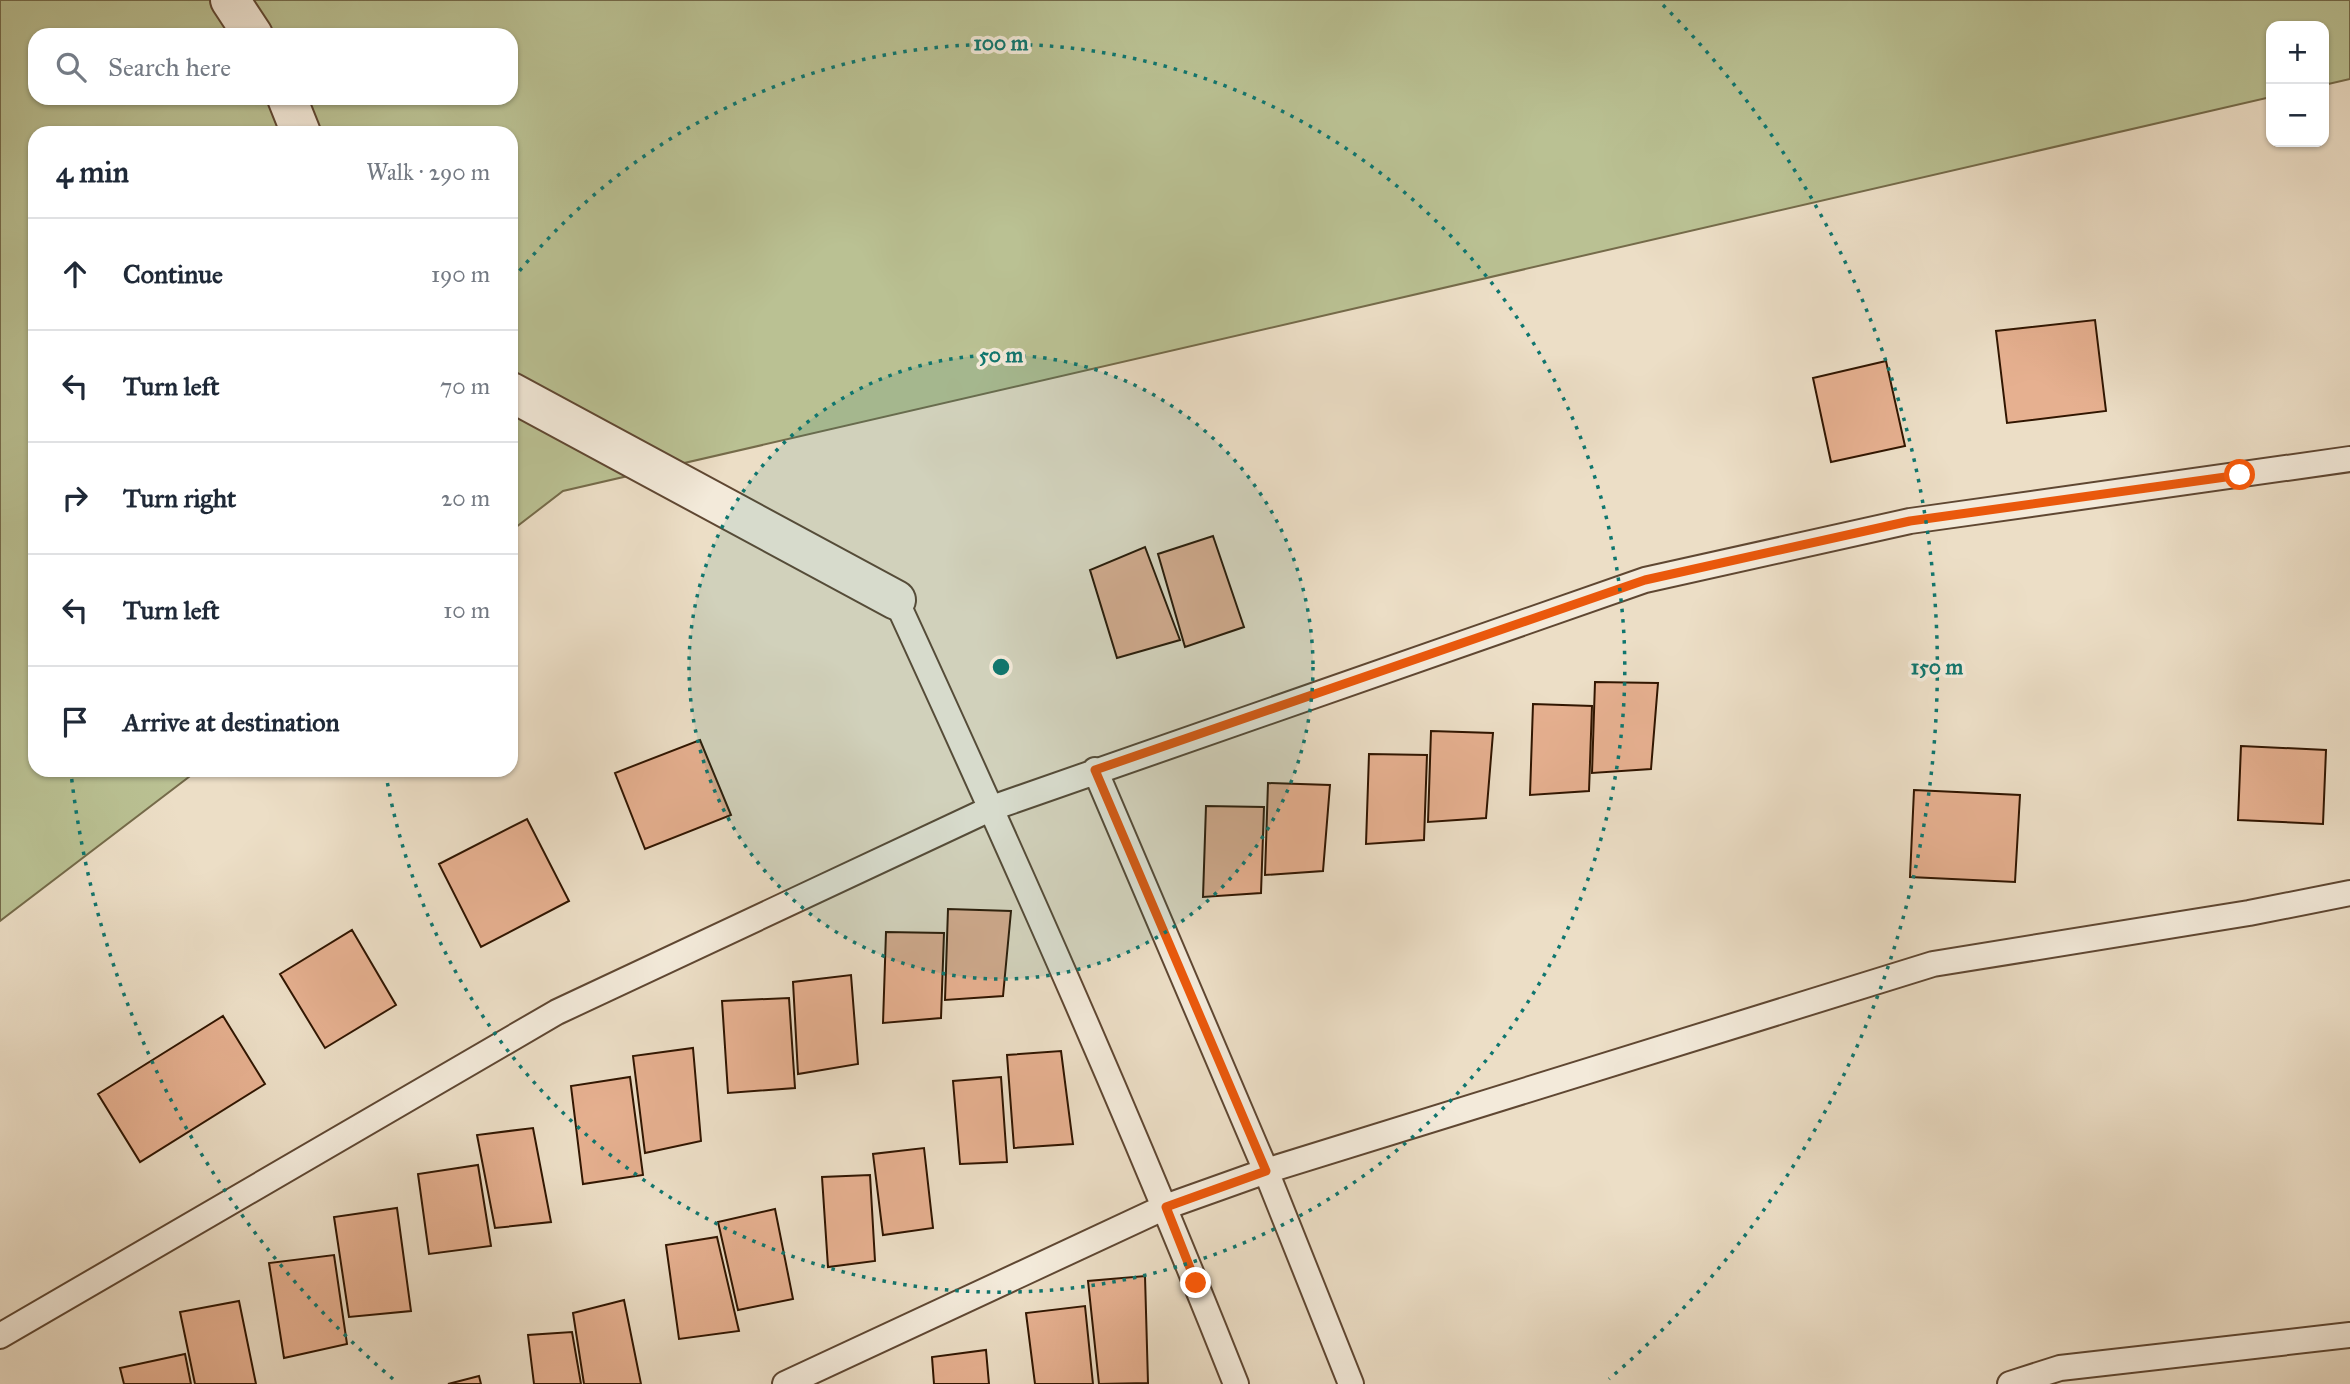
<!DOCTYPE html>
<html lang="en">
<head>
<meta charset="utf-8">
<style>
  body { margin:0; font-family:"IM FELL Great Primer",serif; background:#f2f2f3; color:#1f2937 }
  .controls { position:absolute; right:21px; top:21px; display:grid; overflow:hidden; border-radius:14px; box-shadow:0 2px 5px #0004 }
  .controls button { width:63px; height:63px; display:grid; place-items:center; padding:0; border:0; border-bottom:2px solid #e0e1e3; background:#fff; color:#1f2937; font:35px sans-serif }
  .stop { position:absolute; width:21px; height:21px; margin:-16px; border:5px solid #ea580c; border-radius:50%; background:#fff }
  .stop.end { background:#ea580c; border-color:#fff; box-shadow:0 2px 7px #0008 }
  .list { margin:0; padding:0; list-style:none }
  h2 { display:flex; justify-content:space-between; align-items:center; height:91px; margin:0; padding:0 28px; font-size:30px }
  h2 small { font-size:23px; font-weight:400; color:#747a83 }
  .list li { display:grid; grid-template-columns:46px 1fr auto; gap:21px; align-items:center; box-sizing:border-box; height:112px; padding:0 28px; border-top:2px solid #e0e1e3 }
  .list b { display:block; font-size:26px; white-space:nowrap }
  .list em { font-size:23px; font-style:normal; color:#747a83 }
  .icon { flex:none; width:38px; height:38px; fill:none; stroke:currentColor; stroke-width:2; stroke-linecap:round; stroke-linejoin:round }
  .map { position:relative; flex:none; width:2350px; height:1384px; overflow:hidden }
  .search { position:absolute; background:#fff; box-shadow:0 2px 5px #0004; left:28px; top:28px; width:490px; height:77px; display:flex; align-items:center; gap:18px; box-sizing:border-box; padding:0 24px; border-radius:21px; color:#747a83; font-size:26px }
  .panel { position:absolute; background:#fff; box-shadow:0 2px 5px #0004; left:28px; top:126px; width:490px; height:651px; border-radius:21px }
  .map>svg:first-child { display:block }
</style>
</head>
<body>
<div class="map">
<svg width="2350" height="1384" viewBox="0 0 2350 1384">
  <rect width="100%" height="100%" fill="#ecdec6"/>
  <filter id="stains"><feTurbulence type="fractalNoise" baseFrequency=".00286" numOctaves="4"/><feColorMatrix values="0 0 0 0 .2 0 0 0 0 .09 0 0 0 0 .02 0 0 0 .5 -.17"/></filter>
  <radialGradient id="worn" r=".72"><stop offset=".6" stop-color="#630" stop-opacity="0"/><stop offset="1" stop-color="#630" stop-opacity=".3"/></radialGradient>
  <!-- green -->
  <path fill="#bac193" stroke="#756b4a" stroke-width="2" fill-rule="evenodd" d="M0,0h2350v79l-26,6v-59h-53v71l-1708,394 -52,40v-398h-476v637h163l-198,151zM35,35h476v63h-476z"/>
  <!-- building -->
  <path fill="#e6b090" stroke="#301500" stroke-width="2" d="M2095,320l11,91 -99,12 -11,-92z
    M1886,361l19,85 -74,16 -18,-84z
    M1213,536l31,91 -59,20 -27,-93z
    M1145,547l35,93 -63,18 -27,-88z
    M1595,682l63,1 -7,86 -59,4z
    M1533,704l59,2 -3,85 -59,4z
    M1431,731l62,2 -7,85 -58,4z
    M700,740l31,75 -86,34 -30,-76z
    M2241,746l85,4 -3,74 -85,-4z
    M1369,754l58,1 -3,85 -58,4z
    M1268,783l62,2 -7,86 -58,4z
    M1914,790l106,5 -5,87 -105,-5z
    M1206,806l58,1 -3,86 -58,4z
    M527,819l42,82 -88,46 -42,-83z
    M948,909l63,2 -8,85 -58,4z
    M352,930l44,75 -71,43 -45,-74z
    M886,932l58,1 -3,85 -58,5z
    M851,975l7,89 -60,10 -5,-92z
    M789,998l6,90 -67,5 -6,-92z
    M223,1016l42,68 -125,78 -42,-68z
    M693,1048l8,93 -56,12 -12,-97z
    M1061,1051l12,93 -59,4 -7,-93z
    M630,1077l13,98 -60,9 -12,-98z
    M1001,1077l6,85 -47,2 -7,-83z
    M533,1128l18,94 -56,6 -18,-93z
    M924,1148l9,80 -50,7 -10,-81z
    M478,1165l13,81 -62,8 -11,-80z
    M870,1175l5,86 -47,6 -6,-90z
    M397,1208l14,103 -62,6 -15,-100z
    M775,1209l18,90 -55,11 -20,-88z
    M717,1237l22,94 -60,8 -13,-94z
    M334,1255l13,89 -63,14 -15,-95z
    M1145,1276l3,107 -49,1 -11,-103z
    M624,1300l17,84h-57l-11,-71z
    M239,1301l17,83h-61l-15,-72z
    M1085,1306l8,78h-58l-9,-71z
    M572,1332l9,52h-47l-6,-49z
    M986,1350l3,34h-55l-2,-27z
    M185,1354l6,30h-67l-4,-16z
    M479,1376l2,8h-33z"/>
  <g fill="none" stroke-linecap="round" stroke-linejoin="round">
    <defs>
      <path id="service" d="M896,600c119,259 235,519 340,784
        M1095,770l171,401 85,213
        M0,1336l557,-324 435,-204 653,-228 265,-59 440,-62
        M785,1384l380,-177 101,-36 667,-207 316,-51 101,-20
        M2010,1384l50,-16 290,-33"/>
      <path id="minor" d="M230,0l23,35
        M287,98l14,35
        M511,392l385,208"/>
    </defs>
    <!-- service casing -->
    <use href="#service" stroke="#5f4732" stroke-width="28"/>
    <!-- minor casing -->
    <use href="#minor" stroke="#5f4732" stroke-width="42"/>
    <!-- service -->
    <use href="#service" stroke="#f3eada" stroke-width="24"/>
    <!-- minor -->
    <use href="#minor" stroke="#f3eada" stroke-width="38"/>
  </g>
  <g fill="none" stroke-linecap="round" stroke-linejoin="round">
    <!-- route -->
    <path stroke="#ea580c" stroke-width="9" d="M1196,1283l-30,-76 100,-36 -171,-401 550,-190 265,-59 330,-46"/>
  </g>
  <!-- distance rings -->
  <circle cx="1001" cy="667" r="312" fill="#0f766e" fill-opacity=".12"/>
  <g fill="none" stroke="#0f766e" stroke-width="3.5" stroke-dasharray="3.5 7">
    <circle cx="1001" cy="667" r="312"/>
    <path d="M513 279A624 624 0 1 1 386 775"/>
    <path d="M393 1379A936 936 0 0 1 71 773M1663 5A936 936 0 0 1 1609 1379"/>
  </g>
  <circle cx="1001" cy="667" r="10" fill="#0f766e" stroke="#f3eada" stroke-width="3.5"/>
  <g font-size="21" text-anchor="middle" font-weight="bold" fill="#0f766e" stroke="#f3eada" stroke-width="7" stroke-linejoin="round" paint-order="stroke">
    <text x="1001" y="50">100 m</text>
    <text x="1001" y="362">50 m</text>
    <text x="1937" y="674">150 m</text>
  </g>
  <rect width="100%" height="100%" filter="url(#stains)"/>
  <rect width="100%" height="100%" fill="url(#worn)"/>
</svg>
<div class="controls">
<button>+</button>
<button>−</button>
</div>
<div class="stop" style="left:2240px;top:475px"></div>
<div class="stop end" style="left:1196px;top:1283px"></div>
<div class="search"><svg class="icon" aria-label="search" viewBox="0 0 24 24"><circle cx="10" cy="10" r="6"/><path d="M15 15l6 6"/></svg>Search here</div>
<section class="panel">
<h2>4 min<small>Walk · 290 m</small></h2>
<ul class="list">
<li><svg class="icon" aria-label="ahead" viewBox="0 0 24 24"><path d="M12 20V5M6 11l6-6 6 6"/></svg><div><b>Continue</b></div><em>190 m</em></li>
<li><svg class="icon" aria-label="left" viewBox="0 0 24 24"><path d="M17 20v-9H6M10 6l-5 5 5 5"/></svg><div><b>Turn left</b></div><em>70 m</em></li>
<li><svg class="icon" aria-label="right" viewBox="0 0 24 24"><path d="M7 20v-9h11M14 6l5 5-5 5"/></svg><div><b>Turn right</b></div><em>20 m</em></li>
<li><svg class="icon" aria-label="left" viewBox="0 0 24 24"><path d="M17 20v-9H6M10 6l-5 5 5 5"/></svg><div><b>Turn left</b></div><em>10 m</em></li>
<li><svg class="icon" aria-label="arrive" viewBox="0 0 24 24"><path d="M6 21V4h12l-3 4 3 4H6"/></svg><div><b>Arrive at destination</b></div></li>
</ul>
</section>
</div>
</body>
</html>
